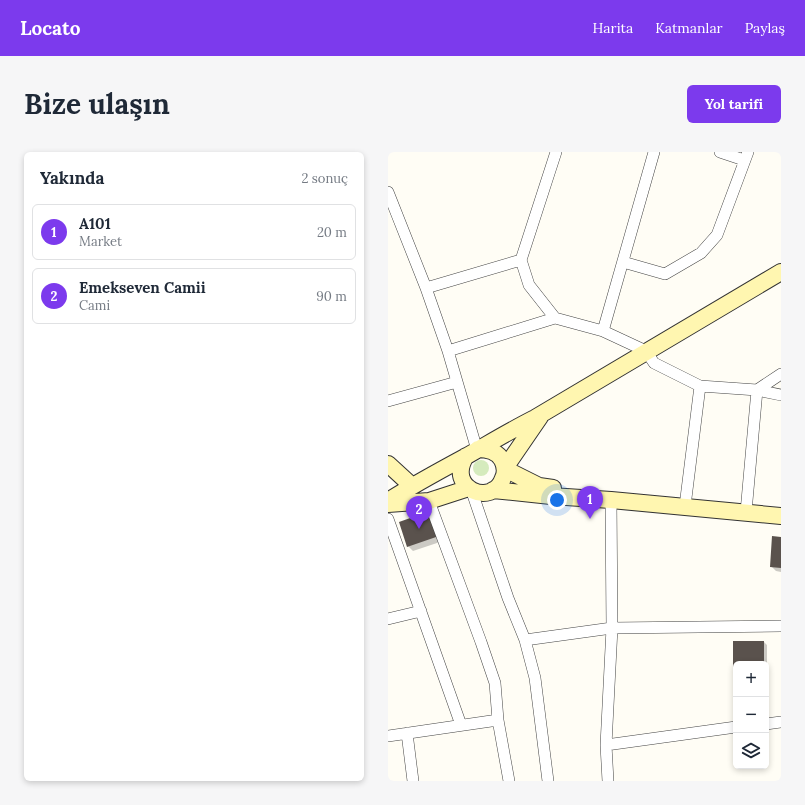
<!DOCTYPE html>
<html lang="tr">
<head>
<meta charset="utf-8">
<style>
  body { margin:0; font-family:Lora,serif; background:#f6f6f7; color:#1f2937 }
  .controls { position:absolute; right:12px; bottom:12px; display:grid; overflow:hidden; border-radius:6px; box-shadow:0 2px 6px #0003 }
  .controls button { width:36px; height:36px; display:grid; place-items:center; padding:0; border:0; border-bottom:1px solid #e0e1e3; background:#fff; color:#1f2937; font:20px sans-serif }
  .you { position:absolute; left:169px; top:348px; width:14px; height:14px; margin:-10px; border:3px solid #fff; border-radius:50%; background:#1a73e8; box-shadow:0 0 0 6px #1a73e833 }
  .badge { display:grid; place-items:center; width:26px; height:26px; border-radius:50%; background:#7c3aed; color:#fff; font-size:13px; font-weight:700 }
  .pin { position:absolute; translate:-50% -33px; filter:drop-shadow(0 1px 2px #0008) }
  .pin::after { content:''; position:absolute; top:21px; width:14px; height:12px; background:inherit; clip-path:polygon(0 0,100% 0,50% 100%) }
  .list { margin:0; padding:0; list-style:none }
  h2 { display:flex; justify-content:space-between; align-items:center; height:52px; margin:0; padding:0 16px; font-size:17px }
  h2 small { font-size:13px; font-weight:400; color:#747a83 }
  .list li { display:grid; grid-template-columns:26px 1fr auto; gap:12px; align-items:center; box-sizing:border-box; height:56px; margin:0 8px 8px; padding:0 8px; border:1px solid #e0e1e3; border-radius:6px }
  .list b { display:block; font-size:15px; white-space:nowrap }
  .list p { margin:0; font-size:13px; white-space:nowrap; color:#747a83 }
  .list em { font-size:13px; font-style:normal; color:#747a83 }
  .icon { flex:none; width:22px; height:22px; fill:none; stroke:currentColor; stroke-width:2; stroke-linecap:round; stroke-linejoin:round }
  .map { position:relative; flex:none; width:393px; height:629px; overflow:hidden; border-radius:6px }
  header { display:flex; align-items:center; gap:24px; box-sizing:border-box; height:56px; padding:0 20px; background:#7c3aed; color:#fff }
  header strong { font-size:19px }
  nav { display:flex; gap:22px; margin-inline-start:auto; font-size:14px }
  .intro { display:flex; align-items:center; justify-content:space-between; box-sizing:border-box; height:96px; padding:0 24px }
  h1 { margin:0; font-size:28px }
  .button { padding:10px 18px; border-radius:6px; background:#7c3aed; color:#fff; font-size:14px; font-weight:700 }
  main { display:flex; gap:24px; padding:0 24px }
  aside { flex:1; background:#fff; border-radius:6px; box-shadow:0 2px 6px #0003 }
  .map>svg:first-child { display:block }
</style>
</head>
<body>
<header>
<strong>Locato</strong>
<nav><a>Harita</a><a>Katmanlar</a><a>Paylaş</a></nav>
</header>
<div class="intro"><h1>Bize ulaşın</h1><a class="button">Yol tarifi</a></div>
<main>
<aside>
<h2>Yakında<small>2 sonuç</small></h2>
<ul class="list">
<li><span class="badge">1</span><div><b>A101</b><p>Market</p></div><em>20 m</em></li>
<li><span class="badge">2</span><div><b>Emekseven Camii</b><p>Cami</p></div><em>90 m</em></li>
</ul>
</aside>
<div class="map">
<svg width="393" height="629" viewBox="0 0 393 629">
  <rect width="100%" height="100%" fill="#fffdf5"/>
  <!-- green -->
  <path fill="#d5ebbd" d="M85 316a8 8 0 1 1 16 0a8 8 0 1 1-16 0Z"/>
  <!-- shadow -->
  <path fill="#0003" d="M42,361l13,28 -30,10 -5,-5z
    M393,386v34l-5,-1 -5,-5z
    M346,490h30l3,3v29h-1v-10h-30v8l-2,-2z"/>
  <!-- building -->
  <path fill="#5a524d" d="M42,359l9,25 -32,11 -8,-25z
    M384,384l9,1v31l-11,-1z
    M345,489h31v23h-28v6h-3z"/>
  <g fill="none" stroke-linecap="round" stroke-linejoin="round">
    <defs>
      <path id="street" d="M332,0l24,8
        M0,40l38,96 22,63 29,99
        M133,108l8,25 26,33 48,13 43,20 8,12 46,23 57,4 24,5
        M235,110l42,12 36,-21 16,-18 31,-83
        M38,136l95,-28 35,-108
        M215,179l51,-179
        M60,199l107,-33
        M0,249l69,-19
        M83,337l37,109 17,42 10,38 13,103
        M41,349l52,141 14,41 3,37 11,61
        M297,354l15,-120
        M358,360l11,-122 24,-16
        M0,367l73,206
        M0,467l33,-8
        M137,488l87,-12 169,-2
        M378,572l15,-2
        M19,581l6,48
        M0,584l110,-16
        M218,593l130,-18
        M220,629l-2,-36 6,-117 -1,-128"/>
      <path id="secondary" d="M78,304c-21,33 27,52 37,22 3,-6 2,-12 -1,-18 -5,-9 -14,-11 -24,-11
        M0,312l24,22
        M117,316l35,-51
        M117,317l34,17 14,2
        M105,338l58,6 60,4 170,16
        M0,349c25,-16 51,-30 77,-44 23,-13 46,-27 70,-39l246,-146
        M0,352l41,-3 40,-13"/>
    </defs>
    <!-- street casing -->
    <use href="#street" stroke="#444" stroke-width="12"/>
    <!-- secondary casing -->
    <use href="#secondary" stroke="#333" stroke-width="18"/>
    <!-- street -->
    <use href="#street" stroke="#fff" stroke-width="11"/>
    <!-- secondary -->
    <use href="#secondary" stroke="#fff6b0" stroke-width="16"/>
  </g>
</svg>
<div class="controls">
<button>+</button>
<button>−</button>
<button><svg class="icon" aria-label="layers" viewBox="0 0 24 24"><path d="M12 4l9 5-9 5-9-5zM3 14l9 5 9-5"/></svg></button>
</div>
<div class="you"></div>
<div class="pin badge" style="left:202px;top:367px">1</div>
<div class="pin badge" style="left:31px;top:377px">2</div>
</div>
</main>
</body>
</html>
